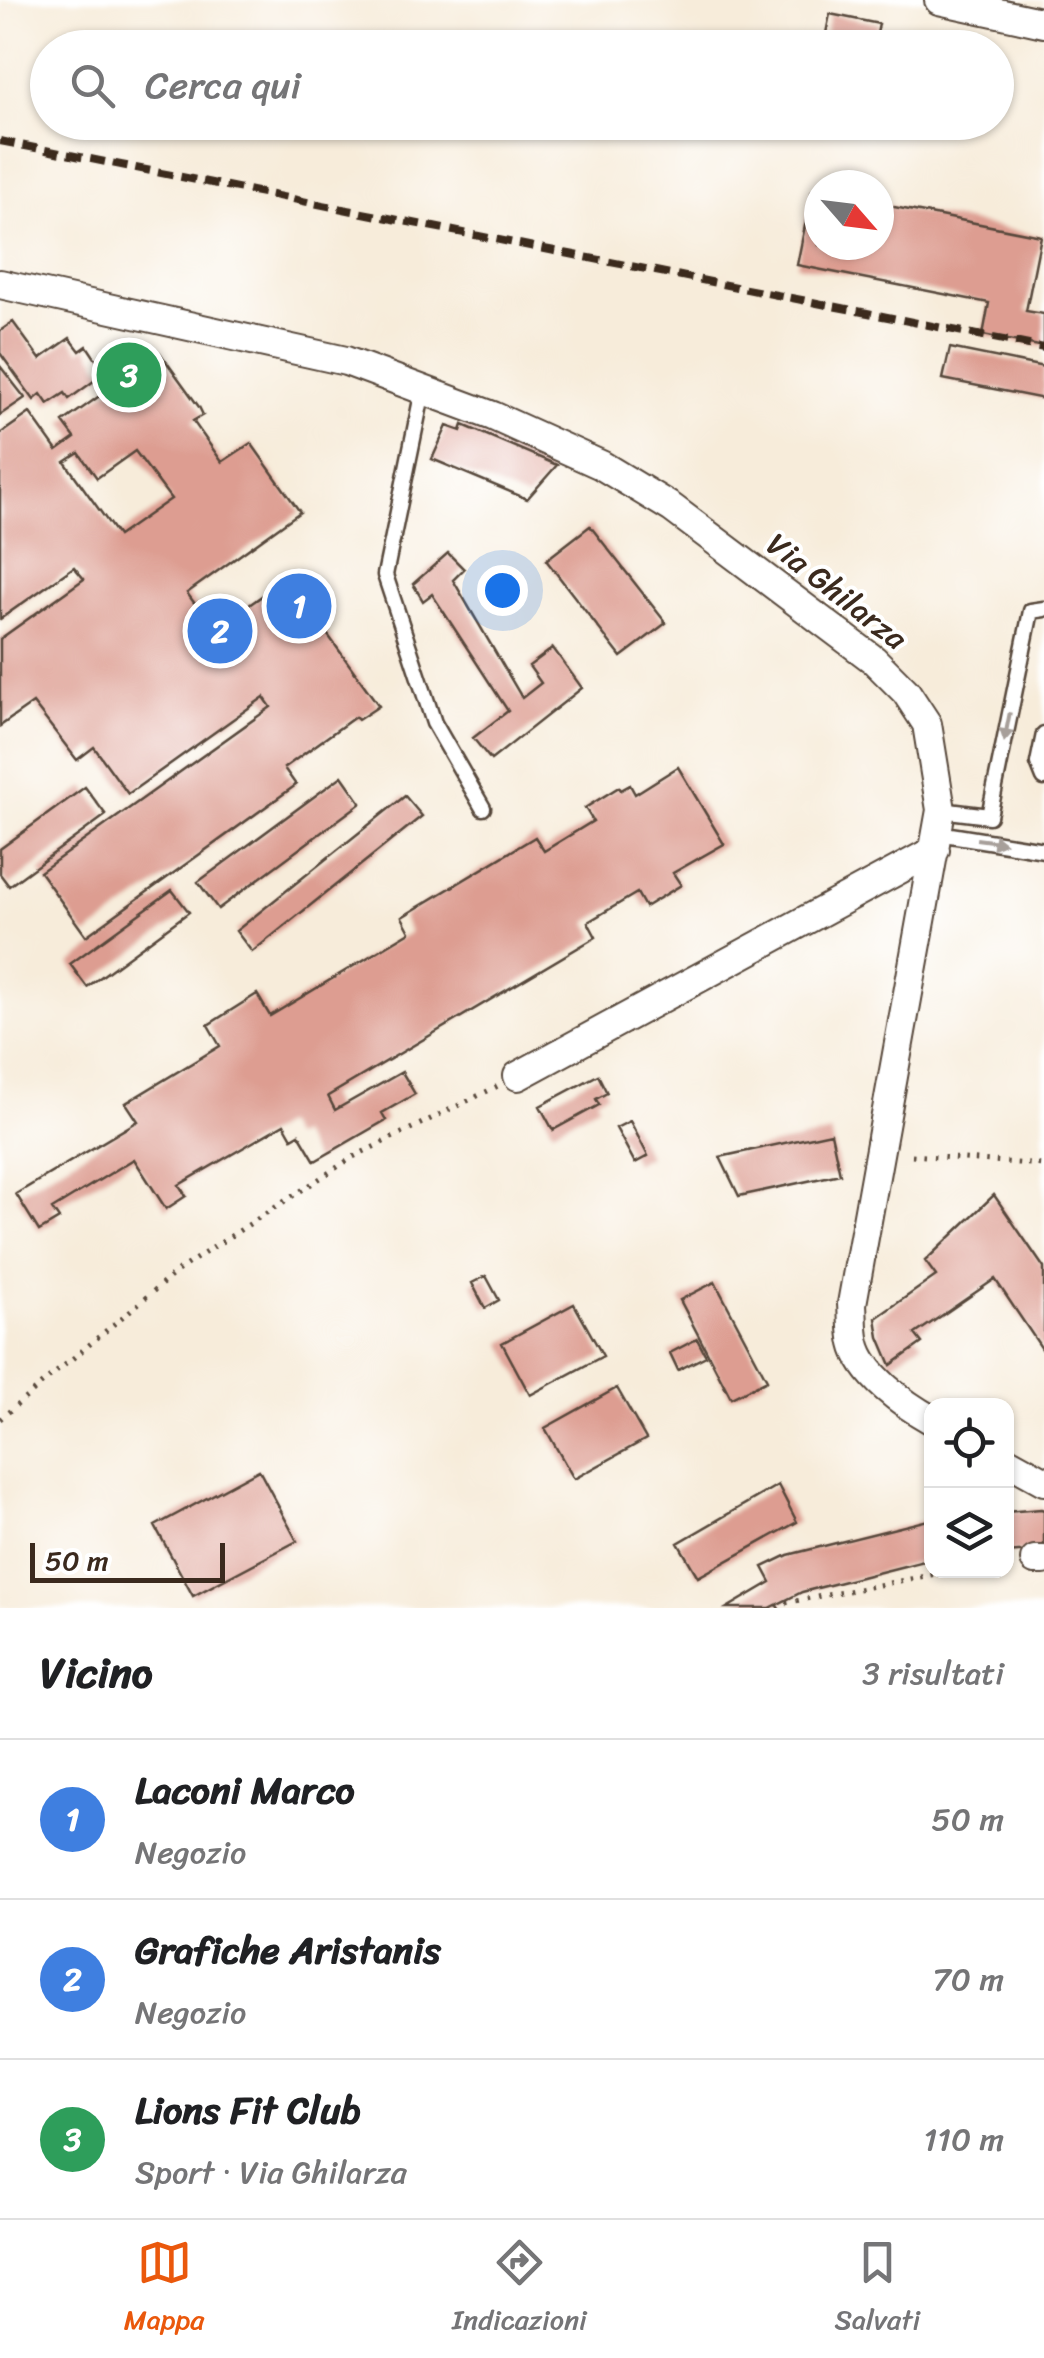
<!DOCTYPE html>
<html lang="it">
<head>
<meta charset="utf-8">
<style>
  body { margin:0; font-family:Sriracha,sans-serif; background:#f6f6f6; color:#202124 }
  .controls { position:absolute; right:30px; bottom:30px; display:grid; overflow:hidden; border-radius:20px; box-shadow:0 2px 8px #0004 }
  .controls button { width:90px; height:90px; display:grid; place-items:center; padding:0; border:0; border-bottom:2px solid #e0e0e0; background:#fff; color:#202124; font:50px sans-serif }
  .compass { position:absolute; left:804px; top:170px; width:90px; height:90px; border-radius:50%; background:#fff; box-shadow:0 2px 8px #0004; rotate:118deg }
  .scale { position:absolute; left:30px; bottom:25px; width:195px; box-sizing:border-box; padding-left:10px; border:5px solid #3b2a1e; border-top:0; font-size:28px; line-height:35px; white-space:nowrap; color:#3b2a1e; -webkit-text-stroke:8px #fff; paint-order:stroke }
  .you { position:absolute; left:502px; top:590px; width:35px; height:35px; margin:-25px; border:8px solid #fff; border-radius:50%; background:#1a73e8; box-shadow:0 0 0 15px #1a73e833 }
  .badge { display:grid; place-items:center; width:65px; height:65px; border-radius:50%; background:#ea580c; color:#fff; font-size:32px; font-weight:700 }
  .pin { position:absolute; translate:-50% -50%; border:5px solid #fff; box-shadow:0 2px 10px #0006 }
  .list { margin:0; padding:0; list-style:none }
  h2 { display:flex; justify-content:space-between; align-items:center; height:130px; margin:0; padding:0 40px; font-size:42px }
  h2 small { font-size:32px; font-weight:400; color:#757577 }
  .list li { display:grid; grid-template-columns:65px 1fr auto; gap:30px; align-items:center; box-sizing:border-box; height:160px; padding:0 40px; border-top:2px solid #e0e0e0 }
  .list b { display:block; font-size:38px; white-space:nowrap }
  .list p { margin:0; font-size:32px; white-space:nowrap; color:#757577 }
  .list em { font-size:32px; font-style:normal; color:#757577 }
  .icon { flex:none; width:55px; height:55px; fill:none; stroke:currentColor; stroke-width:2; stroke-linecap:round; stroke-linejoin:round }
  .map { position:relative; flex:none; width:1044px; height:1608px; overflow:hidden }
  .search { position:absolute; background:#fff; box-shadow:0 2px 8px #0004; left:30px; right:30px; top:30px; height:110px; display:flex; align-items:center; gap:25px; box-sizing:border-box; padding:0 35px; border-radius:55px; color:#757577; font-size:38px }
  .sheet { height:610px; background:#fff }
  nav { display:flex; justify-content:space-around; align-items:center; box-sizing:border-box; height:140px; border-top:2px solid #e0e0e0; background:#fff; font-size:28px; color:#757577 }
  nav a { display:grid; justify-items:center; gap:5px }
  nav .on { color:#ea580c }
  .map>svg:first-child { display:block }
</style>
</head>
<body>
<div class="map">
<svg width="1044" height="1608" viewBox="0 0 1044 1608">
  <rect width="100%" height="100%" fill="#fff"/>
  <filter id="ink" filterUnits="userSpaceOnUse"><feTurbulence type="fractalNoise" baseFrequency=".01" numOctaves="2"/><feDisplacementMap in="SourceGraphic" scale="20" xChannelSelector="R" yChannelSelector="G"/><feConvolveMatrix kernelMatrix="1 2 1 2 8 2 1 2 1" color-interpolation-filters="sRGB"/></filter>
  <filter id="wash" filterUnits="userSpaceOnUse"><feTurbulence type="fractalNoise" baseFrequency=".0048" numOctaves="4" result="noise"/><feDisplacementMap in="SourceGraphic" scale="40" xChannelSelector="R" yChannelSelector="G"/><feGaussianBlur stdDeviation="2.25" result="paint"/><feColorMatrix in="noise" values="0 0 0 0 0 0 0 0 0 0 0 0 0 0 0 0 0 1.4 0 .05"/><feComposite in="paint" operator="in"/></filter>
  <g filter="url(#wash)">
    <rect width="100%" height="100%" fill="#f7ecda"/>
    <g id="blocks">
      <!-- building -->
      <path fill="#dd9d91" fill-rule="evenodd" d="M830,14l49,10 -5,24h-51z
        M812,191l7,1v53h60v-41l162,32 -15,75 18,3v33l-61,-12 6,-32 -192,-38z
        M13,322l27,37 30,-21 10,13 7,-5 18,27 -36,26 -4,-6 -17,11 -7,-10 -7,6 -34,-47v-22z
        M950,348l94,19v32l-101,-20z
        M160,353l39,54 4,8 -10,6 29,41 29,-19 49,69 -113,81 27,37 73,-52 92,128 -21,14 -3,-3 -71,51 12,17 -210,151 -46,-64 231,-165 -7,-10 -136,97 -34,-47 -17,13 -44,-57 -33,23v-87l84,-60 -10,-12 -74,52v-185l30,-21 27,38 18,-13 -12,-16zM135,451l36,48 -53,37 -53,-74 14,-9 18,25z
        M0,366l25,32 -25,17z
        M463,425l94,40 -30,34 -95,-40 15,-33 14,5z
        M590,526l76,97 -45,34 -75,-97z
        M448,553l16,16 -11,11 69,118 19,-15 -12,-17 24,-18 29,40 -91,72 -18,-22 35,-27 -76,-117 -9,7 -10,-17z
        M678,767l46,77 -51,29 8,12 -36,22 -8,-14 -49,29 8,15 -268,159 7,14 67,-38 13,22 -33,19 4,7 -71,41 -16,-27 -7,4 -8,-14 -105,61 7,11 -20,13 -32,-50 -82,50 7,10 -20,12 -23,-37 122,-73 -12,-18 94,-57 -12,-21 49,-31 13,22 140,-84 -8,-15 133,-80 9,14 49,-30 -8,-13 34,-21 2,3 9,-5 5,9z
        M342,776l19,27 -143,106 -20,-27z
        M85,787l21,28 -97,71 -9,-12v-25z
        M405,796l17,20 -170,136 -16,-21z
        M172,890l17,22 -102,75 -17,-23z
        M598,1075l9,18 -11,6 3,6 -46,25 -13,-24z
        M630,1121l18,35 -13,7 -19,-35z
        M831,1133l9,41 -101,22 -19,-39z
        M994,1195l50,73v84l-49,-73 -80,55 7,9 -31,22 -12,-28 -3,-19 60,-42 -11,-15z
        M486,1276l13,24 -14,8 -13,-25z
        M715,1282l52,98 -36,18 -51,-98z
        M574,1304l29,52 -73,39 -28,-52z
        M697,1339l9,17 -28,14 -8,-17z
        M617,1388l29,51 -72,40 -29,-51z
        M259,1470l38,71 -104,55 -38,-70z
        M778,1485l19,37 -99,55 -20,-34z
        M1041,1509l3,1v40l-38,3v-41z
        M932,1519v40l-130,33 -32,16h-43l44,-26 -8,-15 25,-12z"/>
    </g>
  </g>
  <g filter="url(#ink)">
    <use href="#blocks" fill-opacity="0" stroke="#57473a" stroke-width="2.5"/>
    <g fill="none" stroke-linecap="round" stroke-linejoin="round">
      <defs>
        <path id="lane" d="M423,390l-38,185 49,148 49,85
          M1044,734l-6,29 6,15
          M941,810l48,6 42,-205 13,-2
          M938,833l106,17"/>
        <path id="street" d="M939,0l105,23
          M0,284l346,77 147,55 108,49 71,43 202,152 32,32 21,32 14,86 -89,494c1,12 0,27 3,39 7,32 50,62 77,77
          M518,1076l417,-226
          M1006,1460l38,21
          M1035,1560h9"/>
      </defs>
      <!-- lane casing -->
      <use href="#lane" stroke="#57473a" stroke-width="19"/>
      <!-- street casing -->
      <use href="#street" stroke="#57473a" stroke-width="32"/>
      <!-- path -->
      <path stroke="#57473a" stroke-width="5" stroke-dasharray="2.5 8" stroke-linecap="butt" d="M912,1155l132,10
        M0,1419l180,-150 173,-112 145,-71
        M777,1608l8,-5 172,-33"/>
      <!-- lane -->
      <use href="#lane" stroke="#fff" stroke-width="14"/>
      <!-- street -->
      <use href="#street" stroke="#fff" stroke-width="28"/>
      <!-- rail -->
      <path stroke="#3b2a1e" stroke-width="8" stroke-dasharray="15 8" stroke-linecap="butt" d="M0,141l1044,207"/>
    </g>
    <!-- one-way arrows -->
    <defs><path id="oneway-solid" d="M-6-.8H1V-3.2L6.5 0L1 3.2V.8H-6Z" transform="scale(2.5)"/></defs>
    <g fill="#a79f9a">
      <use href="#oneway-solid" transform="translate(1007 727) rotate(101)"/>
      <use href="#oneway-solid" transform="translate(991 841) rotate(8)"/>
    </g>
  </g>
  <g text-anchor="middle" stroke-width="8" stroke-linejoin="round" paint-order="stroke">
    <!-- street labels -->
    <g font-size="32" fill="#3b2a1e" stroke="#fff">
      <text transform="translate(837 591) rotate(38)" y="11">Via Ghilarza</text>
    </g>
  </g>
</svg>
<div class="controls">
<button><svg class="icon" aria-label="locate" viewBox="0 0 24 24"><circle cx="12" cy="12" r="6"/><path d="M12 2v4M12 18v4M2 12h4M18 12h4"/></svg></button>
<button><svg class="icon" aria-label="layers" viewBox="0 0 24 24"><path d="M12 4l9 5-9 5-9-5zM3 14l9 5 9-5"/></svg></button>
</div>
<svg class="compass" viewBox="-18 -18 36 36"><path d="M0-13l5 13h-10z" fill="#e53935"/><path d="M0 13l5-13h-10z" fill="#757577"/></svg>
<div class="scale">50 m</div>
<div class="you"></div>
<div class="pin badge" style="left:299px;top:606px;background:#3f7fe0">1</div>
<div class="pin badge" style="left:220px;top:631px;background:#3f7fe0">2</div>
<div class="pin badge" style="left:129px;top:375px;background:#2e9e5b">3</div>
<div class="search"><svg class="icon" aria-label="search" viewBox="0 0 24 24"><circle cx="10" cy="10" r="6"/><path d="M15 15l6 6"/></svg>Cerca qui</div>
</div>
<section class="sheet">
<h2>Vicino<small>3 risultati</small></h2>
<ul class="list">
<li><span class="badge" style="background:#3f7fe0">1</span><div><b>Laconi Marco</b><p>Negozio</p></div><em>50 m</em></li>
<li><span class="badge" style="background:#3f7fe0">2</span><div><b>Grafiche Aristanis</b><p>Negozio</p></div><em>70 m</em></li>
<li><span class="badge" style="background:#2e9e5b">3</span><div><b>Lions Fit Club</b><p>Sport · Via Ghilarza</p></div><em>110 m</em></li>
</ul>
</section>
<nav>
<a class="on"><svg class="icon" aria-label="map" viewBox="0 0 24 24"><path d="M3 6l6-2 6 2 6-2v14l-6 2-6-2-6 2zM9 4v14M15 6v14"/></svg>Mappa</a>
<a><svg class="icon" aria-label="directions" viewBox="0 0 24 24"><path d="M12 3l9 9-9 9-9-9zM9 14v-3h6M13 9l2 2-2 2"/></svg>Indicazioni</a>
<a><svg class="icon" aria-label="saved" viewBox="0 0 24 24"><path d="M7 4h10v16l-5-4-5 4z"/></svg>Salvati</a>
</nav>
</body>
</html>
